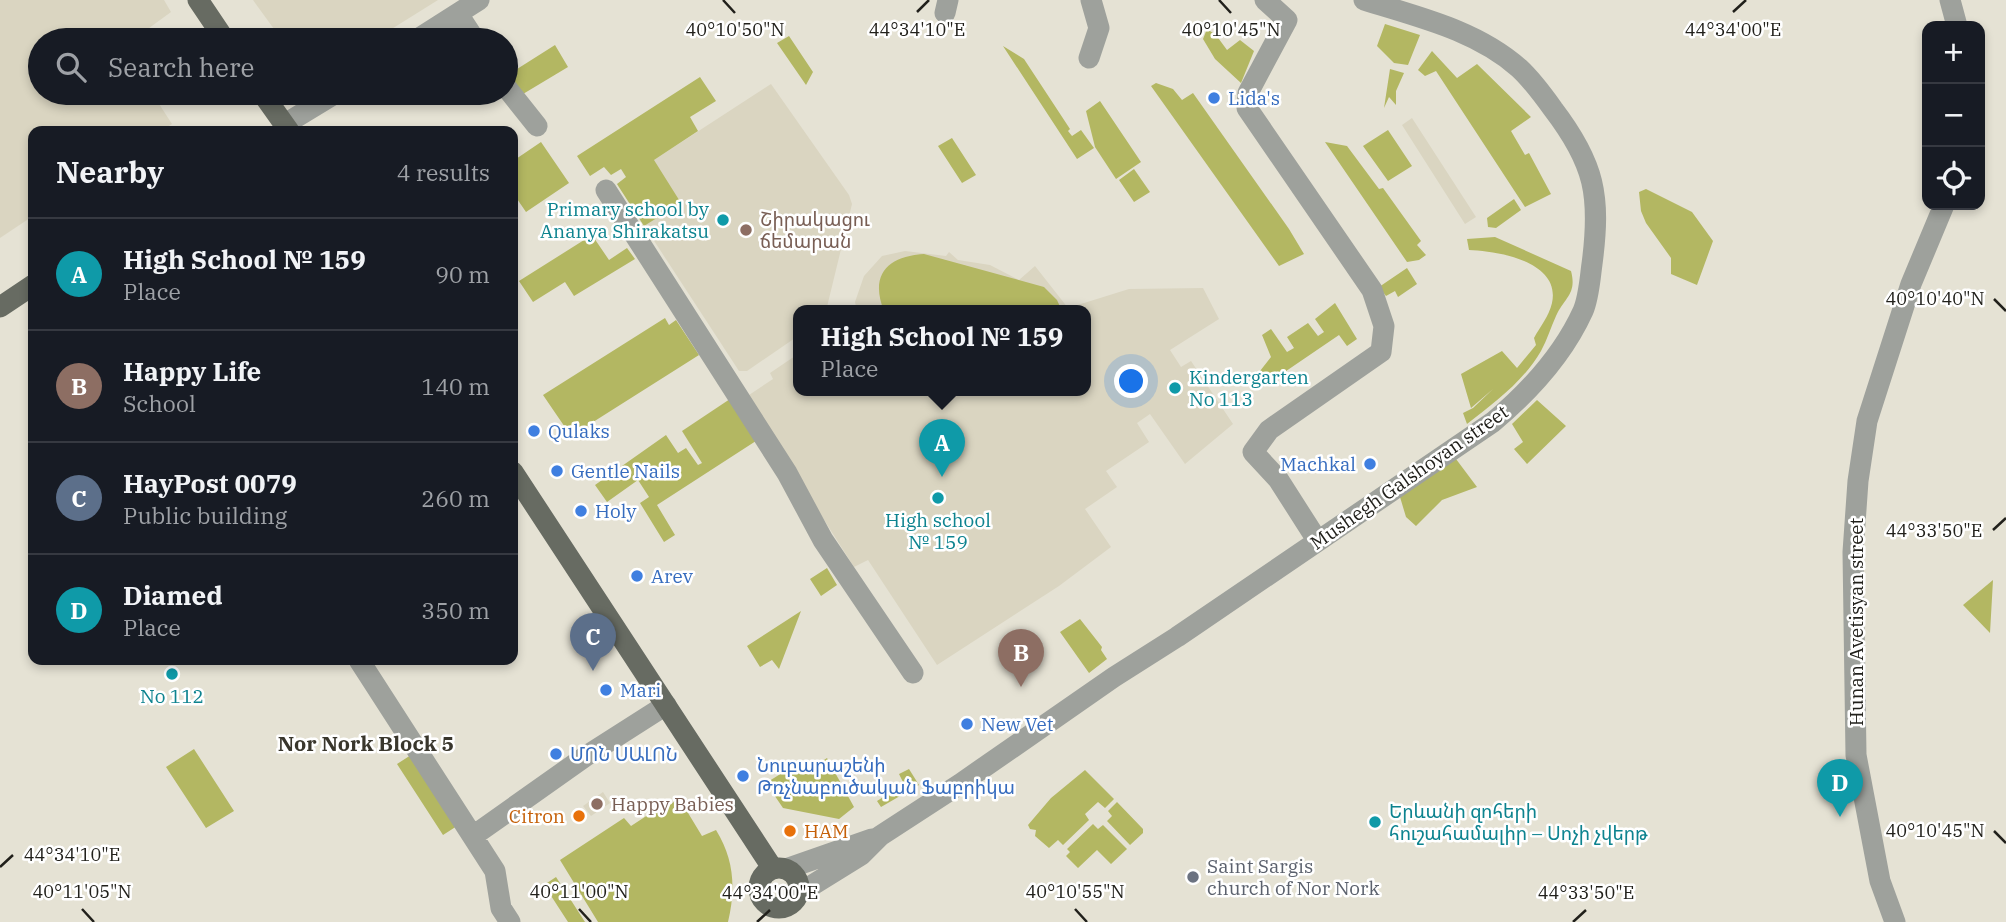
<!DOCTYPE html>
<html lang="en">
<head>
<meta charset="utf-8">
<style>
  body { margin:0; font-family:"IBM Plex Serif","Noto Sans Armenian",serif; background:#20242c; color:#f1f3f6 }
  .controls { position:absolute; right:21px; top:21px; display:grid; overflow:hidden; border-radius:14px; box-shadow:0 4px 10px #0003 }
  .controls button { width:63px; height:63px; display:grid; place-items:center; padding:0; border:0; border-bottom:2px solid #363941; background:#171b24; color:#f1f3f6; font:35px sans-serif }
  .you { position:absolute; left:1132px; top:382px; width:24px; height:24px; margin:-18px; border:5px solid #fff; border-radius:50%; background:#1a73e8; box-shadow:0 0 0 10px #1a73e833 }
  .badge { display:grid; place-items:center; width:46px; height:46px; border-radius:50%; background:#2563eb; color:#fff; font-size:23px; font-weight:700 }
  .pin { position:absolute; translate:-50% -58px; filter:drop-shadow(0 2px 4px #0008) }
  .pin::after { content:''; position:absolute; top:37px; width:24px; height:21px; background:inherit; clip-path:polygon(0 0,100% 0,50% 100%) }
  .popup { position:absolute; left:793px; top:305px; width:298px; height:91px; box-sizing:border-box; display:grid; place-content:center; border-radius:14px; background:#171b24; filter:drop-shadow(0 2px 5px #0005); font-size:23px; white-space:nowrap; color:#9ea1a6 }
  .popup b { font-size:26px; color:#f1f3f6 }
  .popup::after { content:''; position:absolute; left:50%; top:100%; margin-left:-14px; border:14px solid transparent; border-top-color:#171b24 }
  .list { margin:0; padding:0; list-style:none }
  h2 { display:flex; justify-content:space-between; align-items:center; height:91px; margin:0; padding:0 28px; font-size:30px }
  h2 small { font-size:23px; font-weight:400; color:#9ea1a6 }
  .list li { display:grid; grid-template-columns:46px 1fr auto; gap:21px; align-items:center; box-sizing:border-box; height:112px; padding:0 28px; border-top:2px solid #363941 }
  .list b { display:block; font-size:26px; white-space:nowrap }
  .list p { margin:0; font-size:23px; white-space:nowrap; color:#9ea1a6 }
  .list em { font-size:23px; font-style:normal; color:#9ea1a6 }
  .icon { flex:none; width:38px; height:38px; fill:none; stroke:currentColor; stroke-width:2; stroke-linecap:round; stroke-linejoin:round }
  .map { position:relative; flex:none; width:2006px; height:922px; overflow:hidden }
  .search { position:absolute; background:#171b24; box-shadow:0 4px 10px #0003; left:28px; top:28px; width:490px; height:77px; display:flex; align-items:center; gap:18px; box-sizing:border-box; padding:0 24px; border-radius:38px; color:#9ea1a6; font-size:26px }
  .panel { position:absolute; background:#171b24; box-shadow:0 4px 10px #0003; left:28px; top:126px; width:490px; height:539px; border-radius:14px }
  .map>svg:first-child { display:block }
</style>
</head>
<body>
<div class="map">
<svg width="2006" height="922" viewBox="0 0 2006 922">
  <rect width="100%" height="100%" fill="#e5e2d4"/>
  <!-- built -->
  <path fill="#dad5c1" d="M0,0h164l7,12 -26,19 6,9h-111v53h112l20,31 -11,7h-128v85l-33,22z
    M253,0h185l-64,40h-92z
    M771,84l78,111 3,9 -26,107h-27l-1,25 -51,35h-8l-122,-187z
    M1412,118l64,99 -11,7 -63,-99z
    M905,251l41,5 3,-4 9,8 32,5 29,15 16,-14 33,42 61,-19 74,-1 16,31 -49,31 11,17 10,-6 42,63 -48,40 -35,-50 -13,9 12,19 -43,29 11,16 -32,22 26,38 -52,39 -122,79 -69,-105 -14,7 -108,-170 27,-18 -3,-6 28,-19 1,37h287v-80h-229l-2,-9 9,-26 18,-20z
    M603,792l7,11 -19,13 -8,-10z"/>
  <!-- green -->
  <path fill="#b3b762" d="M1385,24l35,11 -12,30 -14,-2 -17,-17z
    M1207,29l9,6 11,15 13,-10 14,11 -13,32 -26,-24 -12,-20z
    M789,36l24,36 -7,13 -29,-42z
    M555,45l13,22 -50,30 -12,-21z
    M1003,46l21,13 46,70 -2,2 4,5 9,-6 13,18 -17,11z
    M1432,51l25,27 20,-14 54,53 -20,14 14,24 4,-2 22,41 -26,13 -89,-136 -11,5 -7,-6z
    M1390,69l14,4 -8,18v14l-7,-8 -5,11z
    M700,77l16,24 -26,16 8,14 -44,29 27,43 -37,23 -27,-42 9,-7 -5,-8 -10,6 -7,-8 -14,9 -13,-20z
    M1156,83l17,6 9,11 11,-7 96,136 15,25 -25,12 -128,-180z
    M1100,101l41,61 -25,17 -21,-32 -9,-36z
    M1388,130l24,36 -24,15 -25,-35z
    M952,138l24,37 -14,8 -24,-37z
    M541,142l28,41 -43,29 -13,-19v-32z
    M1325,142l22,4 32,43 4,-1 38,53 -4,4 9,10 -7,5 -12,2z
    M1134,169l16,23 -16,10 -15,-22z
    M1646,189l46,23 21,29 -16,44 -26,-11v-16l-25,-35 -5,-12 -2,-19z
    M1514,199l7,11 -25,18 -8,-1 -1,-9z
    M592,235l17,25 18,-12 8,11 -61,37 -9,-14 -32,20 -14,-21z
    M1495,237l76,34c6,23 -6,26 -15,45 -5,11 -9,24 -15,35 -18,31 -47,52 -74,73l-4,-11 10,-5 20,-19 -22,19 -10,-34 41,-23 15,17 19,-23 -2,-7c6,-11 15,-22 18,-35 9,-42 -55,-52 -83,-53l-2,-11z
    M924,254l120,33 13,13 5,11h-178c-15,-37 5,-55 40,-57z
    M1407,268l10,16 -19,13 -3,-6 -9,5 -7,-9z
    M1335,303l22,36 -10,7 -8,-11 -72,49 -7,-13 11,-14 -9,-22 9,-6 16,23 7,-4 -7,-11 21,-14 10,13 6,-4 -9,-13z
    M665,318l4,7 7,-5 23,35 -128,81 -28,-41z
    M733,397l26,42 -102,66 18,30 -11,7 -24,-39 9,-6 -11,-17 -31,22 -12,-17 71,-50 12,18 8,-5 12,17 4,-2 -20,-32z
    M1537,400l29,26 -39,38 -13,-15 9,-7 -11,-18z
    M1456,459l21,28 -35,13 -26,26 -10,-9 -6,-20z
    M827,568l10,17 -16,11 -11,-17z
    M1993,580l-3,53 -27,-28z
    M801,611l-22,58 -7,-9 -12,7 -13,-21z
    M1080,619l22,28 -1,3 6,9 -18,14 -29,-41z
    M194,749l40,62 -28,17 -40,-61z
    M411,755l46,71 -14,9 -46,-71z
    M827,758l27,49 -15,12 -56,-11 -17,-25 32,-20 7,10z
    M909,769l10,16 -38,22 -4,-6 27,-17 -5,-10z
    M1085,770l29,29 -9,9 -7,-6 -13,12 4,6 -26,25 -5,-5 -9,8 -14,-12 1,-6 -6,-1 -2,-4 23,-27z
    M679,798l23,38 14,-6c18,29 20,58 12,92h-130l-38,-62 64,-42 7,8 23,-15 5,2z
    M1117,802l26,27v4l-13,12 -23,-24 5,-5 -4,-5z
    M1093,824l5,5 5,-4 24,24 -16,15 -14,-14 -19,18 -12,-12 4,-4 -3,-3z
    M556,877l29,45h-17l-24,-37z"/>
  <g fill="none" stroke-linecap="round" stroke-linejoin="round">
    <!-- minor -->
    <path stroke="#9ea19c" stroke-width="21" d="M1265,0l22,20 -39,73 -1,15 125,182 12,36 -3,26 -112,78 -16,22 25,27 39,61
      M1950,0l7,26
      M945,13l3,-13
      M458,14l17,26
      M416,40l63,-40
      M1089,58l10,-30 -8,-28
      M506,87l31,39
      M285,124l51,-31
      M606,190l181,283 36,67 90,133
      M359,660l136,211 6,37 9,14
      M473,836l113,-80 80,-51
      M786,869l86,-30
      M798,894l63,-39 19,-19 80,-52 154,-107 63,-40 316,-215c37,-31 70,-67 90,-111 6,-14 7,-33 9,-47 9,-68 3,-100 -39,-155 -10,-14 -21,-29 -34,-41 -43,-38 -101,-51 -155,-68
      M1895,922l-15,-41 -24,-126 -3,-203 5,-71 9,-60 44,-137 33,-79"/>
    <!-- major -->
    <path stroke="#676b62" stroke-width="21" d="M198,0l27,40
      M262,93l27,38
      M0,307l33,-22
      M513,472l260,397
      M759 888a20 20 0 1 1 40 0a20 20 0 1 1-40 0Z"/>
  </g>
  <!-- ticks -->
  <path fill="none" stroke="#21201b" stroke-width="2.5" d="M723,0l12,13M1219,0l12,13M917,12l12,-12M1733,12l13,-12M1994,299l12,12M1993,530l13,-12M1994,831l12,12M0,867l13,-12M82,909l12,13M579,909l12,13M1075,909l12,13M757,922l13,-12M1573,922l13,-12"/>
  <!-- markers -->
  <g fill="#3f7fe0" stroke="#fff" stroke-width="2.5">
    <circle cx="1214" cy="98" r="7"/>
    <circle cx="534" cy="431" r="7"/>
    <circle cx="1370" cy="464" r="7"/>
    <circle cx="557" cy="471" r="7"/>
    <circle cx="581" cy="511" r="7"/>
    <circle cx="637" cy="576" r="7"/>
    <circle cx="606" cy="690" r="7"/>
    <circle cx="967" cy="724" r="7"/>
    <circle cx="556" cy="754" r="7"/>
    <circle cx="743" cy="776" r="7"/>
  </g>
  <g fill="#0f9aa8" stroke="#fff" stroke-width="2.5">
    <circle cx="723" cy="220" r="7"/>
    <circle cx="1175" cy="388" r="7"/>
    <circle cx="938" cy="498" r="7"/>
    <circle cx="172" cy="674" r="7"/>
    <circle cx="1375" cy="822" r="7"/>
  </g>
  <g fill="#8d6e63" stroke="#fff" stroke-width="2.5">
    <circle cx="746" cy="230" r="7"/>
    <circle cx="597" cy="804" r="7"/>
  </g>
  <g fill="#e8710a" stroke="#fff" stroke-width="2.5">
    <circle cx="579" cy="816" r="7"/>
    <circle cx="790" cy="831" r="7"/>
  </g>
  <circle fill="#6b7280" stroke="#fff" stroke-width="2.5" cx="1193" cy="877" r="7"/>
  <g text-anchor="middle" stroke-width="5" stroke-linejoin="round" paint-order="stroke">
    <!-- shop labels -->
    <g font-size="19" fill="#366cbe" stroke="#fff" text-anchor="start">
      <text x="1228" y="105">Lida's</text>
      <text x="548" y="438">Qulaks</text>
      <text x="1356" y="471" text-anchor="end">Machkal</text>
      <text x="571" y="478">Gentle Nails</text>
      <text x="595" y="518">Holy</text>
      <text x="651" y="583">Arev</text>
      <text x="620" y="697">Mari</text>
      <text x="981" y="731">New Vet</text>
      <text x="570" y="761">ՄՈՆ ՍԱԼՈՆ</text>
      <text x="757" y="772">Նուբարաշենի<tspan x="757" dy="22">Թռչնաբուծական Ֆաբրիկա</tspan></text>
    </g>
    <!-- culture labels -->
    <g font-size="19" fill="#0d838f" stroke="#fff" text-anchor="start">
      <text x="709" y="216" text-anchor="end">Primary school by<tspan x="709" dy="22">Ananya Shirakatsu</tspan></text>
      <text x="1189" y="384">Kindergarten<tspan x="1189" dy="22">No 113</tspan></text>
      <text x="938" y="527" text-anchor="middle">High school<tspan x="938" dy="22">№ 159</tspan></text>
      <text x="172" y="703" text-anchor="middle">No 112</text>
      <text x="1389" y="818">Երևանի զոհերի<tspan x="1389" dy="22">հուշահամալիր – Սոչի չվերթ</tspan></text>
    </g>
    <!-- education labels -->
    <g font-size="19" fill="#785e54" stroke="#fff" text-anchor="start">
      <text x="760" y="226">Շիրակացու<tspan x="760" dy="22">ճեմարան</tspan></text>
      <text x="611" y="811">Happy Babies</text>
    </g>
    <!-- street labels -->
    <g font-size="19" fill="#21201b" stroke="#fff">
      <text transform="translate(1409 477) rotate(-35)" y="7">Mushegh Galshoyan street</text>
      <text transform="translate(1856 622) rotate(-90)" y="7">Hunan Avetisyan street</text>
    </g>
    <!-- food labels -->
    <g font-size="19" fill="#c56008" stroke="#fff" text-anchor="end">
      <text x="565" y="823">Citron</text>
      <text x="804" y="838" text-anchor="start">HAM</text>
    </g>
    <!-- worship labels -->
    <g font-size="19" fill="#5b616d" stroke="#fff" text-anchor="start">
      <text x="1207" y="873">Saint Sargis<tspan x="1207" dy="22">church of Nor Nork</tspan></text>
    </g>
    <!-- neighbourhood labels -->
    <g font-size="21" font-weight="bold" fill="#39362c" stroke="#fff">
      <text x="366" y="751">Nor Nork Block 5</text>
    </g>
  </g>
  <g font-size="18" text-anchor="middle" fill="#21201b" stroke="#fff" stroke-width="5" stroke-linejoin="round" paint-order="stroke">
    <text x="917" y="36">44°34'10"E</text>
    <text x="1733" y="36">44°34'00"E</text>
    <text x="735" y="36">40°10'50"N</text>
    <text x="1231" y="36">40°10'45"N</text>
    <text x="1935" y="305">40°10'40"N</text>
    <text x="1934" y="537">44°33'50"E</text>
    <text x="1935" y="837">40°10'45"N</text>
    <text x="72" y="861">44°34'10"E</text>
    <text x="82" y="898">40°11'05"N</text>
    <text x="579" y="898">40°11'00"N</text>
    <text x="1075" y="898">40°10'55"N</text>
    <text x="770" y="899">44°34'00"E</text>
    <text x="1586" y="899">44°33'50"E</text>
  </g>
</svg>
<div class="controls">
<button>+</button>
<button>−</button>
<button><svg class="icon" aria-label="locate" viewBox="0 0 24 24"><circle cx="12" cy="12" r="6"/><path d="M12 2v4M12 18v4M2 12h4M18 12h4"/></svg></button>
</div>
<div class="you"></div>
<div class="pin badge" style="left:942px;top:477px;background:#0f9aa8">A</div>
<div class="popup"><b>High School № 159</b>Place</div>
<div class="pin badge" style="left:1021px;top:687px;background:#8d6e63">B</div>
<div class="pin badge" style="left:593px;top:671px;background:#5c6f8a">C</div>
<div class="pin badge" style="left:1840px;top:817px;background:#0f9aa8">D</div>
<div class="search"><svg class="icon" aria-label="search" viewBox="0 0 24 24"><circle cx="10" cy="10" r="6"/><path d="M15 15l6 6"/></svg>Search here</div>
<section class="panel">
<h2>Nearby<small>4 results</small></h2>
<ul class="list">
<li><span class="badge" style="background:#0f9aa8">A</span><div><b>High School № 159</b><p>Place</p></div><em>90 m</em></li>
<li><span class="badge" style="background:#8d6e63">B</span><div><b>Happy Life</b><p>School</p></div><em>140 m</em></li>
<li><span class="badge" style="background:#5c6f8a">C</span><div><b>HayPost 0079</b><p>Public building</p></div><em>260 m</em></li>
<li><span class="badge" style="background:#0f9aa8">D</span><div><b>Diamed</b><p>Place</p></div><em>350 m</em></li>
</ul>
</section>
</div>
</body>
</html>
